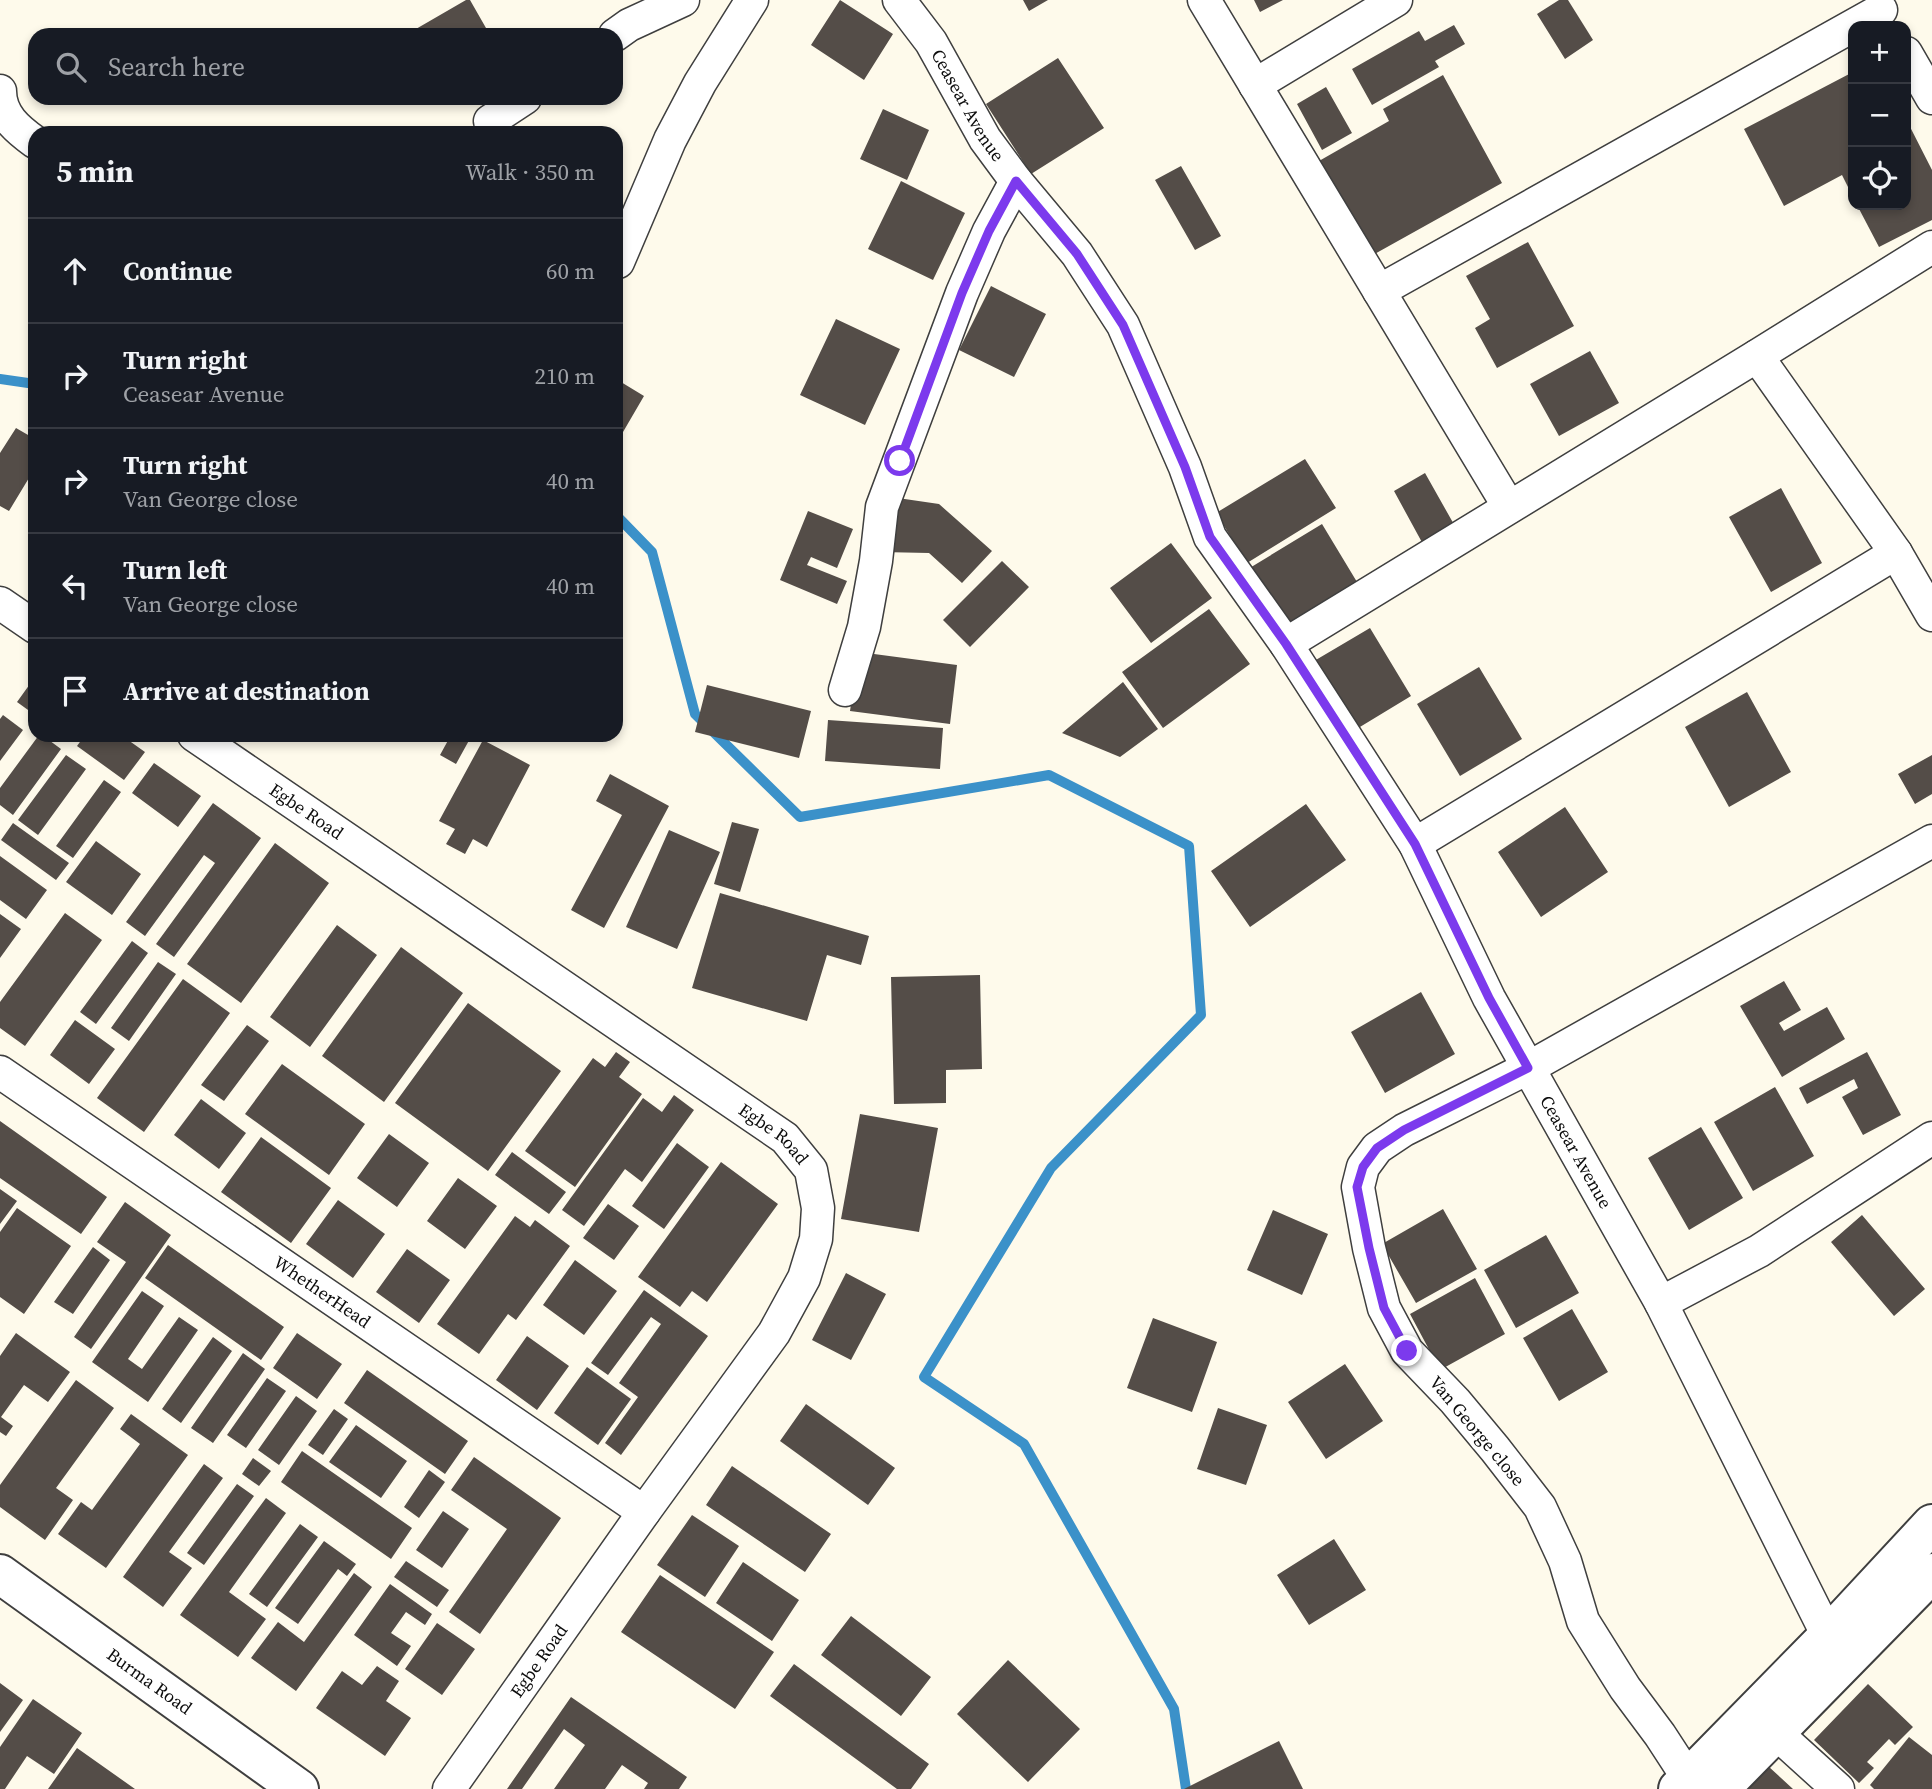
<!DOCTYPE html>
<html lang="en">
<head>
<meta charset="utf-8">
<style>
  body { margin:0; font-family:"Source Serif 4",serif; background:#20242c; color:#f1f3f6 }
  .controls { position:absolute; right:21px; top:21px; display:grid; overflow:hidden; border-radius:14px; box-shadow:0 4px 10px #0003 }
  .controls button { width:63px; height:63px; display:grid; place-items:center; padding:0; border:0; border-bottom:2px solid #363941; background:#171b24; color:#f1f3f6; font:35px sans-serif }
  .stop { position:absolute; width:21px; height:21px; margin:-16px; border:5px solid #7c3aed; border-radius:50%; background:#fff }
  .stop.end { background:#7c3aed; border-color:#fff; box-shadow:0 2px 7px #0008 }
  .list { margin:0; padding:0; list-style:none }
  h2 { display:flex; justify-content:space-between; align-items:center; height:91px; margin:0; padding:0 28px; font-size:30px }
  h2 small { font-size:23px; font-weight:400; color:#9ea1a6 }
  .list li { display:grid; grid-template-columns:46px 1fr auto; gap:21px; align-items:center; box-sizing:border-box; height:105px; padding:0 28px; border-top:2px solid #363941 }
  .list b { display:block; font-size:26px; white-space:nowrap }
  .list p { margin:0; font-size:23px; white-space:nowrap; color:#9ea1a6 }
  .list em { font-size:23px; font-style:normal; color:#9ea1a6 }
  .icon { flex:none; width:38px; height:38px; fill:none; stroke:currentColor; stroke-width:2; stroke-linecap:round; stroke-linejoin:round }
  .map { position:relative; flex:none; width:1932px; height:1789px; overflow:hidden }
  .search { position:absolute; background:#171b24; box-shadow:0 4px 10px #0003; left:28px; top:28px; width:595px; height:77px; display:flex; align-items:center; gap:18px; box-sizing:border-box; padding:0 24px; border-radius:21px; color:#9ea1a6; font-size:26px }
  .panel { position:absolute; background:#171b24; box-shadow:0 4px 10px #0003; left:28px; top:126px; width:595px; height:616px; border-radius:21px }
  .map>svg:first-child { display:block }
</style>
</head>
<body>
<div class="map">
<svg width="1932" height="1789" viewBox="0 0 1932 1789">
  <rect width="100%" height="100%" fill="#fefaeb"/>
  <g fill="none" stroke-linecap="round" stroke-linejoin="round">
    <!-- stream -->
    <path stroke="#3b91c9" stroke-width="10" d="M0,379l35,5
      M616,515l36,37 43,162 105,103 249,-42 140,71 12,169 -150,153 -127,209 100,67 150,265 12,80"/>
  </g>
  <!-- building -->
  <path fill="#544d48" d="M466,0h4l20,35h-80l-1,-2z
    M840,0l53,34 -29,46 -53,-35z
    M1023,0h25l-19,11z
    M1254,0h29l-23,12z
    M1559,0h9l25,40 -28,19 -28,-45z
    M1454,25l11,19 -30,17 4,6 -67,38 -20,-36 67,-38 6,10z
    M1058,58l46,70 -73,46 -45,-70z
    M1853,72v125l-11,-22 -58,31 -40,-77z
    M1443,75l59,108 -131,73 -52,-95 70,-40 -6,-12z
    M1326,87l26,46 -30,17 -25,-46z
    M883,109l46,21 -22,50 -47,-21z
    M1906,119l26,51v50l-53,27 -22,-42h49z
    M1181,166l40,70 -26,14 -40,-70z
    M901,181l64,32 -32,67 -65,-31z
    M1528,242l46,84 -77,42 -22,-40 15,-9 -24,-43z
    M991,286l55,28 -32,63 -55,-27z
    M836,319l64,30 -35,76 -65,-30z
    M1590,351l29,52 -60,33 -29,-52z
    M616,379l28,17 -28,48z
    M16,428l19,11v29l-26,43 -9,-5v-53z
    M1305,459l31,49 -89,55 -31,-50z
    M1425,473l31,55 -32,18 -30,-55z
    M1781,488l41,75 -51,29 -42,-75z
    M891,497l48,7 53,47 -30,32 -33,-30 -48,-1z
    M808,511l45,18 -16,39 -26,-11 -4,8 40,16 -10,23 -57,-24z
    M1322,524l35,58 -74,45 -35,-58z
    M1171,543l41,55 -61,45 -41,-55z
    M1002,561l27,26 -59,60 -27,-27z
    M1209,609l41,55 -87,64 -41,-56z
    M1370,628l41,68 -61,37 -41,-69z
    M859,652l98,13 -7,59 -100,-13z
    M1479,667l43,72 -62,37 -43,-72z
    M35,677v38l-18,-13z
    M1123,682l35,47 -38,28 -58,-24z
    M707,685l104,26 -12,47 -104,-26z
    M1747,692l44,80 -62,35 -44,-80z
    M3,715l20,15 -23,31v-42z
    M828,720l115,8 -3,41 -115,-8z
    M39,735h3l19,14 -48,66 -13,-10v-17z
    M85,735h36l24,17 -21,28 -47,-34z
    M451,735h21l-16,29 -16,-9z
    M483,740l47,25 -43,82 -14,-8 -8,15 -19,-10 9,-15 -16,-8z
    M66,755l20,14 -48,66 -20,-15z
    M1932,755v39l-17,10 -17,-30z
    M154,763l47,33 -23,31 -46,-34z
    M610,774l59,32 -65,122 -33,-18 51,-95 -26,-14z
    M104,780l17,12 -48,66 -17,-12z
    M213,803l48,35 -87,119 -18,-13 59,-81 -11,-8 -59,81 -19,-14z
    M1306,804l40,56 -96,67 -39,-56z
    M1565,807l43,65 -67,45 -43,-65z
    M732,822l27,7 -19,63 -26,-8z
    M13,823l56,40 -13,17 -55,-40z
    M669,830l51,22 -43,97 -51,-22z
    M96,841l45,33 -29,41 -46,-33z
    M275,843l54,40 -88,120 -54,-39z
    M0,856l47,34 -21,29 -26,-19z
    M720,893l149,43 -8,29 -34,-10 -20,66 -115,-33z
    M65,913l37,27 -77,106 -25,-18v-26z
    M0,914l21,15 -21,29z
    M337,925l40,30 -67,92 -40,-30z
    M132,941l16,12 -52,71 -16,-12z
    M401,947l62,46 -79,109 -62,-46z
    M158,962l18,12 -47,67 -18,-13z
    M980,975l2,94 -36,1v33l-52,1 -3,-127z
    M183,979l47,34 -86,119 -47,-34z
    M1784,981l17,29 -22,13 5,8 43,-24 18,32 -63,38 -42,-71z
    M1421,992l34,62 -70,39 -34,-61z
    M468,1003l93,68 -73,100 -93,-68z
    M75,1020l40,29 -26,35 -39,-29z
    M247,1025l22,16 -45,60 -23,-16z
    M616,1052l14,10 -11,15 23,17 -67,93 -50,-36 68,-93 12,9z
    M1867,1052l34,63 -38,20 -21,-38 16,-9 -4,-9 -47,25 -8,-16z
    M282,1064l83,60 -36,51 -84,-61z
    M1775,1087l39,69 -61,35 -39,-69z
    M674,1095l20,15 -52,72 -17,-13 -41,57 -22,-16 81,-112 19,14z
    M201,1099l45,34 -27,36 -45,-34z
    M860,1114l78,14 -19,104 -78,-13z
    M0,1121l107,76 -26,37 -81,-56z
    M1701,1127l42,71 -54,32 -41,-72z
    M389,1134l40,29 -32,44 -40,-29z
    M261,1137l70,51 -40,55 -70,-51z
    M677,1143l32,24 -45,62 -32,-23z
    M512,1152l54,40 -17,22 -54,-39z
    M721,1162l57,42 -71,98 -15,-11 -12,16 -42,-30z
    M458,1178l39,28 -32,43 -38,-28z
    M0,1189l17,12 -17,23z
    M338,1200l47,34 -32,44 -47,-34z
    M125,1202l46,33 -80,114 -17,-12 52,-75 -29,-20z
    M608,1204l31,22 -25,34 -31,-22z
    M17,1208l54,38 -47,68 -24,-17v-65z
    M1443,1209l34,60 -61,34 -34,-59z
    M1273,1210l55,24 -26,61 -55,-25z
    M1862,1215l63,74 -31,27 -63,-74z
    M515,1216l15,11 5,-7 35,26 -54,74 -8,-6 -29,40 -42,-30z
    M1546,1235l33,58 -63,35 -32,-58z
    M168,1245l116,82 -23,33 -116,-82z
    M93,1247l17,13 -37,54 -19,-12z
    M407,1249l43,31 -31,43 -43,-31z
    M575,1260l42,31 -33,44 -41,-30z
    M846,1273l40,21 -35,66 -39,-20z
    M1475,1278l30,56 -65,36 -30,-56z
    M644,1290l64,46 -87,119 -16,-12 33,-46 -19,-14 42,-59 -10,-7 -43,58 -17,-12z
    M142,1291l22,15 -36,53 14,10 37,-52 19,13 -50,72 -56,-40z
    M1572,1309l36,63 -49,29 -36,-63z
    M1153,1318l64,24 -25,70 -65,-24z
    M16,1333l54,39 -22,30 -24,-17 -23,32 12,9 -7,10 -6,-4v-76z
    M297,1333l45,31 -25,35 -44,-31z
    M527,1336l42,30 -32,44 -41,-30z
    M213,1337l19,14 -51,72 -19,-14z
    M243,1353l22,16 -52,74 -22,-15z
    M1345,1364l38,57 -57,38 -38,-57z
    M587,1367l44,32 -33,46 -44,-32z
    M367,1370l101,71 -23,33 -101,-71z
    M267,1378l19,13 -40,57 -19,-13z
    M76,1380l38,28 -58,80 17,12 -28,40 -45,-33v-22z
    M296,1396l21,15 -38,54 -21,-15z
    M806,1404l89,64 -27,37 -88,-64z
    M1218,1408l49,17 -21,60 -49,-16z
    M334,1409l14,10 -25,36 -15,-10z
    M131,1414l57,41 -82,113 -48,-34 23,-32 11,8 48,-66 -20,-15z
    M356,1425l51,36 -26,37 -52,-36z
    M302,1451l110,77 -21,31 -110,-77z
    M474,1457l87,61 -81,116 -31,-22 58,-83 -56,-39z
    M253,1458l18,13 -12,15 -17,-12z
    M204,1464l19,14 -54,74 23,16 -29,39 -40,-30z
    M732,1466l99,68 -26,38 -99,-67z
    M429,1470l16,12 -26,36 -15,-11z
    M237,1484l17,12 -50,69 -17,-12z
    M266,1498l20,15 -57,79 37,27 -28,38 -58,-42z
    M443,1511l26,18 -27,39 -26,-18z
    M692,1515l47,31 -34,51 -48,-32z
    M300,1524l18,13 -51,70 -18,-13z
    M1334,1539l32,51 -57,35 -32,-50z
    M324,1541l32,23 -9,12 -9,-7 -40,55 -23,-16z
    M406,1561l43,29 -12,17 -43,-30z
    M743,1562l56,38 -27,41 -56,-38z
    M354,1573l18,14 -76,104 -45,-33 27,-36 26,20z
    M660,1575l114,77 -39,57 -114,-77z
    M390,1584l42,30 -7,11 -19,-13 -15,21 20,13 -14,20 -43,-31z
    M851,1616l80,61 -30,39 -80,-61z
    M437,1623l38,26 -33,46 -37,-26z
    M1008,1660l72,69 -52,53 -71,-68z
    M794,1664l135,100 -18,25h-14l-127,-93z
    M377,1666l22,15 -13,20 25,17 -26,38 -69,-48 26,-37 20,14z
    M0,1683l23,17 -23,32z
    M1868,1684l45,43 -18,18 -6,-6 -22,23 7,6 -15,15 -45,-43z
    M571,1697l116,80 -8,12h-35l4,-6 -26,-18 -17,24h-51l31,-44 -21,-16 -42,60h-15z
    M33,1699l49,34 -28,41 -27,-18 -22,33h-5v-42z
    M1909,1737l23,18v34h-58l-4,-4z
    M1279,1741l24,48h-119z
    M77,1748l58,41h-87z
    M1768,1766l25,23h-47z"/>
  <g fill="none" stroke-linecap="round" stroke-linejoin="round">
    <defs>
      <g id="minor">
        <path id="s1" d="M899,0l32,42 54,97 31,42 61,73 46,71 62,142 25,70 76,107 129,200 74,154 172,305 167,333"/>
        <path d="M1204,0l305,507"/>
        <path d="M615,35l14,-10 54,-25"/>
        <path d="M1906,53l26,45"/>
        <path d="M1255,85l141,-85"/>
        <path d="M0,91c0,24 17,38 35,51"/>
        <path d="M490,121l35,-23"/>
        <path d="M618,262l52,-122 30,-57 52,-83"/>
        <path d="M1379,291l502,-281"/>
        <path d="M1757,356l139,197 36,62"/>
        <path d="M0,603l35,24"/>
        <path d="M1286,644l471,-288 175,-109"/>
        <path d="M845,690l19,-63 12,-66 6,-54 80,-214 27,-62 27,-50"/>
        <path id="s2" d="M194,735l591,403 26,32 7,38 -2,31 -12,39 -30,55 -130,179 -195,277"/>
        <path d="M1415,844l481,-291"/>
        <path id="s3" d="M0,1072l644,440"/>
        <path d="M1661,1303l98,-52 173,-113"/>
        <path d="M1775,1732l63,57"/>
        <path d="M1688,1778l-28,-43 -35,-47 -42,-67 -18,-60 -25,-54 -45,-58 -40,-48 -48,-50 -23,-43 -15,-60 -11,-61 5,-20 14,-19 27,-18 124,-62 404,-227"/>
      </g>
      <g id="tertiary">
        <path id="s4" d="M0,1574l299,215"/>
        <path d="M1678,1789l150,-153 104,-112"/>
        <path d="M1720,1789l212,-216"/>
      </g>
    </defs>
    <!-- minor casing -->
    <use href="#minor" stroke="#3f3f3f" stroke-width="35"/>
    <!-- tertiary casing -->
    <use href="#tertiary" stroke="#3f3f3f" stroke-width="42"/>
    <!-- minor -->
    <use href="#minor" stroke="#fff" stroke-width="32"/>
    <!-- tertiary -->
    <use href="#tertiary" stroke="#fff" stroke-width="38"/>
  </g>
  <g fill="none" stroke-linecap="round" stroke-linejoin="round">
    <!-- route -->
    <path stroke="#7c3aed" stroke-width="9" d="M900,461l62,-168 27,-62 27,-50 61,73 46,71 62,142 25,70 76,107 129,200 74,154 39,70 -124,62 -27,18 -14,19 -6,20 12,61 15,60 23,43"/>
  </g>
  <g text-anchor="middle" stroke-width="7" stroke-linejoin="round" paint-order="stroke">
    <!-- street labels -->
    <g font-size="18" fill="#0c0c0c" stroke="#fff">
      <text dy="6" stroke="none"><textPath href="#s1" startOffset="126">Ceasear Avenue</textPath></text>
      <text dy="6" stroke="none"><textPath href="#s2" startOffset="136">Egbe Road</textPath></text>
      <text dy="6" stroke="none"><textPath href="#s2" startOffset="704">Egbe Road</textPath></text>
      <text dy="6" stroke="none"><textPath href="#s1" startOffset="1342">Ceasear Avenue</textPath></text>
      <text dy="6" stroke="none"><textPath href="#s3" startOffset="390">WhetherHead</textPath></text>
      <text transform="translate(1477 1431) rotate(50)" y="6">Van George close</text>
      <text transform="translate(539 1661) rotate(-55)" y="6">Egbe Road</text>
      <text dy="6" stroke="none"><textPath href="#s4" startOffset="184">Burma Road</textPath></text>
    </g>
  </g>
</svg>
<div class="controls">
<button>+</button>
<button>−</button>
<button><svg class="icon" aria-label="locate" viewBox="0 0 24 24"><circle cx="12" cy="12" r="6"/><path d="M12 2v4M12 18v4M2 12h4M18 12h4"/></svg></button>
</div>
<div class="stop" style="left:900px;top:461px"></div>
<div class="stop end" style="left:1407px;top:1351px"></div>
<div class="search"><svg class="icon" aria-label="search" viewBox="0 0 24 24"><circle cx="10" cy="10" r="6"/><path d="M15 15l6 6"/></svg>Search here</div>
<section class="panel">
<h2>5 min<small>Walk · 350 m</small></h2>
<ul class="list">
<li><svg class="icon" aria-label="ahead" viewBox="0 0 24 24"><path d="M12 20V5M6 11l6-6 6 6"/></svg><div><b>Continue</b></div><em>60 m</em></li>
<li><svg class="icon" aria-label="right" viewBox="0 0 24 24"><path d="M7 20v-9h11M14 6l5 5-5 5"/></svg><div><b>Turn right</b><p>Ceasear Avenue</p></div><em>210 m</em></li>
<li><svg class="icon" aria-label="right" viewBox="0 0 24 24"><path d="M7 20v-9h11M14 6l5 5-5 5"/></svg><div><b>Turn right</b><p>Van George close</p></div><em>40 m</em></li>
<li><svg class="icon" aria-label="left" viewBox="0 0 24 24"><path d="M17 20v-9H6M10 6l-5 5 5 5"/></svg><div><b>Turn left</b><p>Van George close</p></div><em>40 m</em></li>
<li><svg class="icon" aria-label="arrive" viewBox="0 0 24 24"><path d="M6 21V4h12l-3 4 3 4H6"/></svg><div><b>Arrive at destination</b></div></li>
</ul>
</section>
</div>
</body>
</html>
